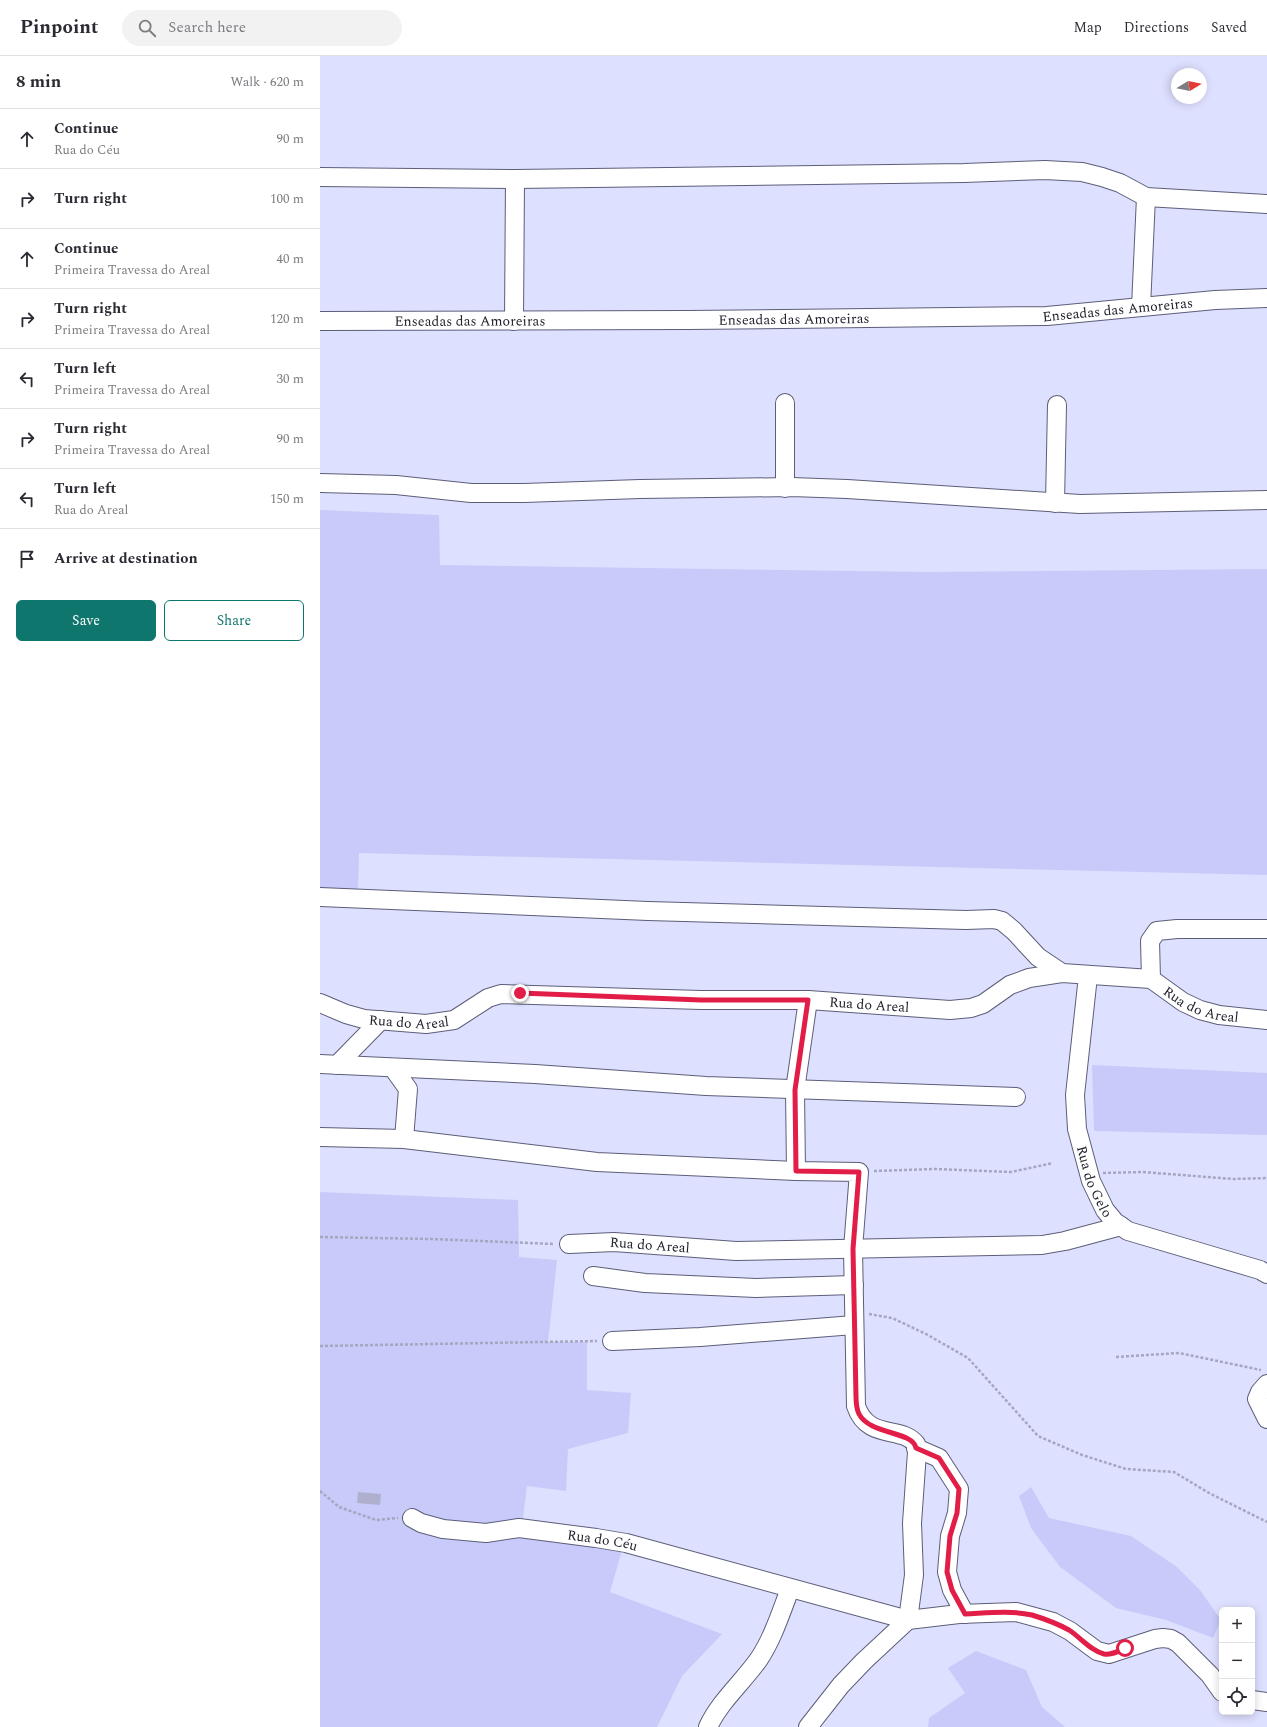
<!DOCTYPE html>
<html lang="en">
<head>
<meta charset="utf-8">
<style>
  body { margin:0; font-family:Spectral,serif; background:#f2f2f3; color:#2b2b33 }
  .controls { position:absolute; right:12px; bottom:12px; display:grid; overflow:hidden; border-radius:6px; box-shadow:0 2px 10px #0003 }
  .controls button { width:36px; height:36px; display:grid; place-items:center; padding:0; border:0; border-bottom:1px solid #e1e1e2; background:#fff; color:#2b2b33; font:20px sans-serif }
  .compass { position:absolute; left:851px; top:12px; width:36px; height:36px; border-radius:50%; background:#fff; box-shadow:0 2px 10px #0003; rotate:80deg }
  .stop { position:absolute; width:12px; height:12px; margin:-9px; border:3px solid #e11d48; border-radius:50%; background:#fff }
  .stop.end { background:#e11d48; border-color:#fff; box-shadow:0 1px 4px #0008 }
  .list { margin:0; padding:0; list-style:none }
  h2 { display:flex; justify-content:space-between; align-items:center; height:52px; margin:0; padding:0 16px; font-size:17px }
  h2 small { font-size:13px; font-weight:400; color:#7c7c81 }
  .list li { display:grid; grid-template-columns:26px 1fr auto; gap:12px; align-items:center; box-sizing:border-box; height:60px; padding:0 16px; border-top:1px solid #e1e1e2 }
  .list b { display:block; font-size:15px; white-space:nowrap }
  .list p { margin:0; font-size:13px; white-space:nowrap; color:#7c7c81 }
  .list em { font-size:13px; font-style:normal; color:#7c7c81 }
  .actions { display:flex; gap:8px; padding:12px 16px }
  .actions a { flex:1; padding:9px 0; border:1px solid #0f766e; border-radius:6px; text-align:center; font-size:14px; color:#0f766e }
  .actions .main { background:#0f766e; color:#fff }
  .icon { flex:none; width:22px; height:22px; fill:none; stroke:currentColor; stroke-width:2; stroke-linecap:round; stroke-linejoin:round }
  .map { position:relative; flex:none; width:947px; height:1671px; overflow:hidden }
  header { display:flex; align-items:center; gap:24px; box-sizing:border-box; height:56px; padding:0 20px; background:#fff; border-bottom:1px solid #e1e1e2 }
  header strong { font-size:19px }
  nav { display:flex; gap:22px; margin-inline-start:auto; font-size:14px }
  .search { width:280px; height:36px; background:#f2f2f3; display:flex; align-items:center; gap:10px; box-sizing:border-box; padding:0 14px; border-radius:22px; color:#7c7c81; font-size:15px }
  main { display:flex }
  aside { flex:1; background:#fff }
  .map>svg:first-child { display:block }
</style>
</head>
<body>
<header>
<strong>Pinpoint</strong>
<div class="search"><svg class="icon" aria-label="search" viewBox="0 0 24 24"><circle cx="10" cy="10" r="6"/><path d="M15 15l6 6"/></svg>Search here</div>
<nav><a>Map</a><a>Directions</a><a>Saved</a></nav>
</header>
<main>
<aside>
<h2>8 min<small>Walk · 620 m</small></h2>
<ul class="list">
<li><svg class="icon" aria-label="ahead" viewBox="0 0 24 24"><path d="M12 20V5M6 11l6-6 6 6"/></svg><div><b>Continue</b><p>Rua do Céu</p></div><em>90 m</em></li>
<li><svg class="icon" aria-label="right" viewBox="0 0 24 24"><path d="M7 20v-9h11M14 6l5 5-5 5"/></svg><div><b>Turn right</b></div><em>100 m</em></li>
<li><svg class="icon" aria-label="ahead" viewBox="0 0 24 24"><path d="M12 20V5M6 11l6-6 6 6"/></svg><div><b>Continue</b><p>Primeira Travessa do Areal</p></div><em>40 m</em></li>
<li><svg class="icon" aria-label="right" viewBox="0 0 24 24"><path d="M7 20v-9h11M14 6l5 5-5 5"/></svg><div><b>Turn right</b><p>Primeira Travessa do Areal</p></div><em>120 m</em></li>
<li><svg class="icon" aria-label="left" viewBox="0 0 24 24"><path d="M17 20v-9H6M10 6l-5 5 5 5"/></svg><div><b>Turn left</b><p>Primeira Travessa do Areal</p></div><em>30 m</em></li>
<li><svg class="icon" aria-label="right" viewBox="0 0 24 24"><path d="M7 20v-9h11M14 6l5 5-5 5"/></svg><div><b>Turn right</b><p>Primeira Travessa do Areal</p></div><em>90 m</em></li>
<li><svg class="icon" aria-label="left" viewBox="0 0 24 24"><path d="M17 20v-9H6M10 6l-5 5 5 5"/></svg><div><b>Turn left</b><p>Rua do Areal</p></div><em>150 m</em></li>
<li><svg class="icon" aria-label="arrive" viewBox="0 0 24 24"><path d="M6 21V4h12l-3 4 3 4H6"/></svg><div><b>Arrive at destination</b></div></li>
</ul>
<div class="actions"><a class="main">Save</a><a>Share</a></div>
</aside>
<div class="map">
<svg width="947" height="1671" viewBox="0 0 947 1671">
  <rect width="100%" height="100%" fill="#dee0ff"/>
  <!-- green -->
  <path fill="#c8cafa" d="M0,454l119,5 1,50 487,7 340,-3v306l-908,-22 -1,38 -38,-2z
    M772,1009l175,8v62l-173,-4z
    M0,1136l198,8 1,57 38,3 -9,82h39v48l44,3 -3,40 -60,16 -2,42 -39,-5 -6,48 101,16 -12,42 112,42 -40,42 -25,51h-337z
    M711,1431l18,31 82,18 46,31 23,23 21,30 -8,18 -47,-18 -50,-12 -56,-41 -29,-39 -12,-32z
    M656,1595l50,19 16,37 23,20h-137l1,-9 36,-25 -17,-25z"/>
  <!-- building -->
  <path fill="#afb0ce" d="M38,1436l23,2 -1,11 -23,-2z"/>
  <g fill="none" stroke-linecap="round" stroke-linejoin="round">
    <defs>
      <g id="minor">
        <path d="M0,121l195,2 449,-6 81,-3 37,2 20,5 18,6 26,14 121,7"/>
        <path d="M821,251l5,-110"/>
        <path id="s1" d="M0,265l368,-1 359,-4 168,-16 52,-2"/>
        <path d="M194,265l1,-142"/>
        <path d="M0,427l76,2 75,8h53l116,-4 152,-2 55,2 233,15 187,-4"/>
        <path d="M465,432v-85"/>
        <path d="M735,447l2,-98"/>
        <path d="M0,841l328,14 318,9 28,-1 8,2 12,10 24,26 24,16"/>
        <path id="s2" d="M768,920l-13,119 2,34 14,52 14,29 10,12 13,9 132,39 7,4"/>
        <path d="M831,923l-1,-38 7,-10 20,-2h90"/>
        <path id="s3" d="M0,947l26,11 18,5 62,5 28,-4 34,-22 13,-4 200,6h107l142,10 21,-2 12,-4 27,-19 19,-7 33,-5 89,6 32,23 17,8 19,5 48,5"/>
        <path d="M0,1008l215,10 171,12 310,11"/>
        <path d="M17,1009l44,-45"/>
        <path d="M73,1012l15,21 -4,50"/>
        <path d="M0,1081l84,2 193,23 199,9"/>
        <path id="s4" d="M249,1188l45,-2 122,9 306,-6 23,-4 56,-15"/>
        <path d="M273,1220l52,7 111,5 98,-3"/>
        <path d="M292,1285l88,-4 154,-12"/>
        <path d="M947,1328l-7,8 -3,7 10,20"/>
        <path d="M596,1392l23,10 20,31 -2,24 -7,23 -3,36 5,18 13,24"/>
        <path id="s5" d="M92,1462l9,5 22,6 43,4 33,-5 77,10 30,5 282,77 51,-6 57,-2 37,10 17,9 27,20 12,3 46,-15 8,-1 8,1 7,4 32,32 12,17"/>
        <path d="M932,1644l15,2"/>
        <path d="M388,1671c12,-26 35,-45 51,-68 14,-21 22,-47 31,-70"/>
        <path d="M488,1671l33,-42 23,-24 44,-41 6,-45 -2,-52 5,-71 -1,-8c-15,-19 -48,-3 -60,-38l-3,-157 6,-77 -63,-1 -1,-81 13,-90"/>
      </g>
    </defs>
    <!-- minor casing -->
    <use href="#minor" stroke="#5c5e78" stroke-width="20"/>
    <!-- path -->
    <path stroke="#a5a6bf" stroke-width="2.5" stroke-dasharray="3 2" stroke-linecap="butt" d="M554,1115l61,-2 76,3 42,-9
      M783,1117l40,-1 90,7 34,-1
      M0,1181l111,2 123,5
      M549,1258l23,4 34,16 42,24 70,78 44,19 44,14 48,3 35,21 58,29
      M0,1290l277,-5
      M796,1301l63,-4 82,17
      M0,1435l19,16 37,13 22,-2"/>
    <!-- minor -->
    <use href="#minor" stroke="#fff" stroke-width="18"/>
  </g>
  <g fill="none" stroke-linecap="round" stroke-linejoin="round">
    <!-- route -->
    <path stroke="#e11d48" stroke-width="5" d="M200,937l181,7h107l-13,90 1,81 63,1 -6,77 3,147c0,6 0,12 3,18 11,21 54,17 57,34l23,10 20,31 -2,24 -7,23 -3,36 5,18 13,24c22,-1 45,-4 67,1 13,4 26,9 37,15 11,7 22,21 35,24 8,1 14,-2 21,-6"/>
  </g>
  <g text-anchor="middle" stroke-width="3" stroke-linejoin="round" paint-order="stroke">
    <!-- street labels -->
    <g font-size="14" fill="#21222d" stroke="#eeeffc">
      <text dy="5" stroke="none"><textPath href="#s1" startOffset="798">Enseadas das Amoreiras</textPath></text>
      <text dy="5" stroke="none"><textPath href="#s1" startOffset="474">Enseadas das Amoreiras</textPath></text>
      <text dy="5" stroke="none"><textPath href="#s1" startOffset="150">Enseadas das Amoreiras</textPath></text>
      <text dy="5" stroke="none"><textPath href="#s3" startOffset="908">Rua do Areal</textPath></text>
      <text dy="5" stroke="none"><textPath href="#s3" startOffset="560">Rua do Areal</textPath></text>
      <text dy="5" stroke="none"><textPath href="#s3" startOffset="92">Rua do Areal</textPath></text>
      <text dy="5" stroke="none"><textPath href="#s2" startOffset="209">Rua do Gelo</textPath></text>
      <text dy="5" stroke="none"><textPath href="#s4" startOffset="81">Rua do Areal</textPath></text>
      <text dy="5" stroke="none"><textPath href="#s5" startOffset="194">Rua do Céu</textPath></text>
    </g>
  </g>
</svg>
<div class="controls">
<button>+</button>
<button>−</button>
<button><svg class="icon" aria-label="locate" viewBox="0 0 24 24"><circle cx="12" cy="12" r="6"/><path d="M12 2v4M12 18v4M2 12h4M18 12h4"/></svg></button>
</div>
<svg class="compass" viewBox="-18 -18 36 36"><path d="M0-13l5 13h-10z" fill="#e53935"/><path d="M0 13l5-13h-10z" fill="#7c7c81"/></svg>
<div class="stop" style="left:805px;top:1592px"></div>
<div class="stop end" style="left:200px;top:937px"></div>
</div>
</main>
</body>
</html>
